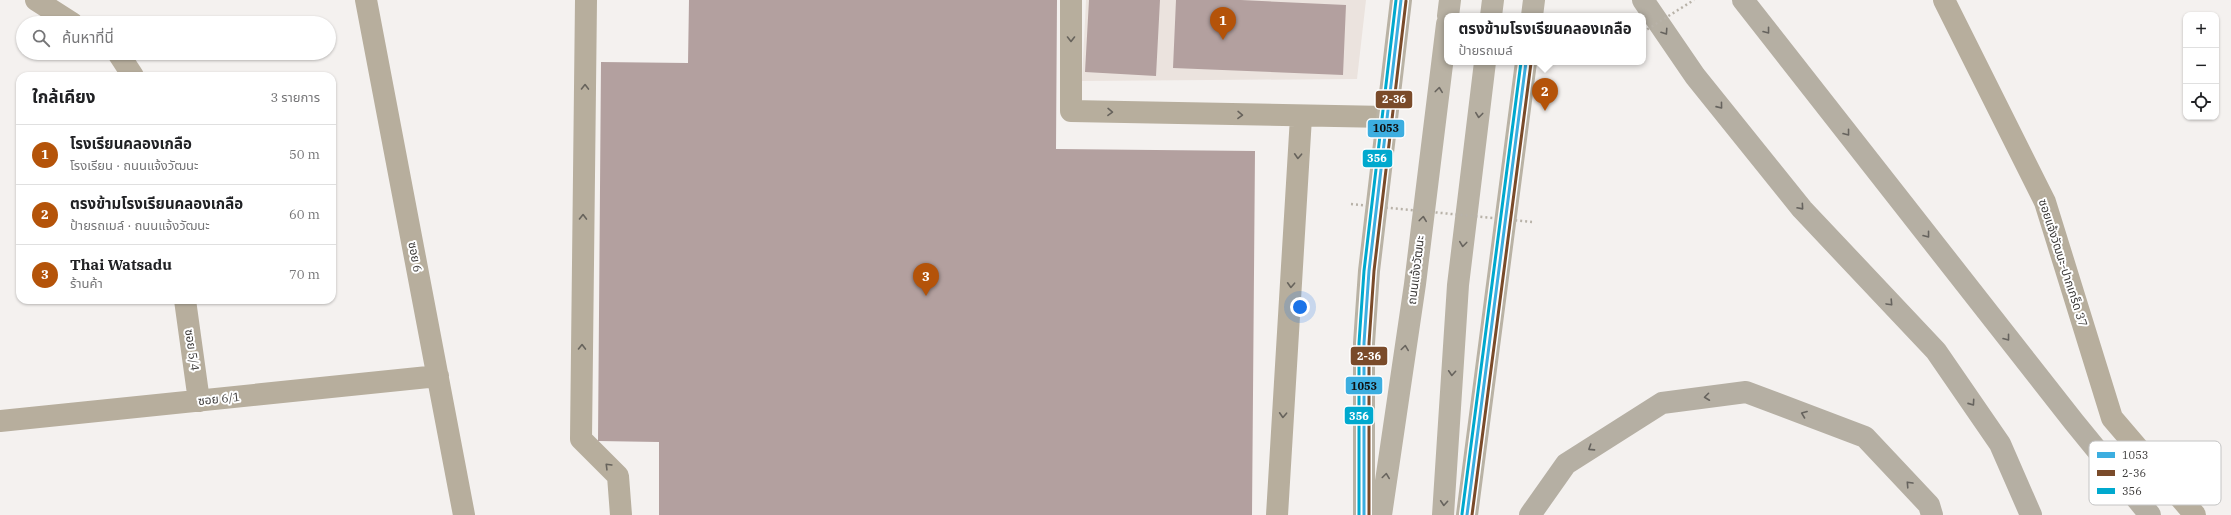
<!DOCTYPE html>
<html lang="th">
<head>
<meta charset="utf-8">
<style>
  body { margin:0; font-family:"IBM Plex Serif","Noto Sans Thai",serif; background:#f2f2f2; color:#202124 }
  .controls { position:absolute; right:12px; top:12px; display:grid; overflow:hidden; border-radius:8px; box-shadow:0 1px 3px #0004 }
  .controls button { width:36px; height:36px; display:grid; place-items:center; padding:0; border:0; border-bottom:1px solid #e0e0e0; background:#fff; color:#202124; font:20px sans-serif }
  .you { position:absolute; left:1300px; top:307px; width:14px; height:14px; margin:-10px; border:3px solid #fff; border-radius:50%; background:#1a73e8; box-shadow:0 0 0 6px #1a73e833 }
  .badge { display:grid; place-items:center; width:26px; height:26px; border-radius:50%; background:#b45309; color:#fff; font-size:13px; font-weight:700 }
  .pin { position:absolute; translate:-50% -33px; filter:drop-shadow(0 1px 2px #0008) }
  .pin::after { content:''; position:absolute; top:21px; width:14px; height:12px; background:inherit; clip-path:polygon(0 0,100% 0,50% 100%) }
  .popup { position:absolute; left:1444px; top:13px; width:202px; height:52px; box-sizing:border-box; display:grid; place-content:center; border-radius:8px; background:#fff; filter:drop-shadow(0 1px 3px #0005); font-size:13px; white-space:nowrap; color:#757577 }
  .popup b { font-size:15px; color:#202124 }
  .popup::after { content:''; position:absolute; left:50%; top:100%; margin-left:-8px; border:8px solid transparent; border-top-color:#fff }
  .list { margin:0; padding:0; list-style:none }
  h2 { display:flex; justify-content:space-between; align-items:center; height:52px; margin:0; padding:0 16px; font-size:17px }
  h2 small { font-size:13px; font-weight:400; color:#757577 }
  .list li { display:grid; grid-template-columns:26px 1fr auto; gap:12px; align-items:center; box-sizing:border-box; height:60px; padding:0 16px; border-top:1px solid #e0e0e0 }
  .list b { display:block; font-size:15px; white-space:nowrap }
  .list p { margin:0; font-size:13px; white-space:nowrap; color:#757577 }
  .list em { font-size:13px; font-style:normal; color:#757577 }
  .icon { flex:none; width:22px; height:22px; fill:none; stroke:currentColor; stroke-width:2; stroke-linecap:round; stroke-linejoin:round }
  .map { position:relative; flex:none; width:2231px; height:515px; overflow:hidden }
  .search { position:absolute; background:#fff; box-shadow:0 1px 3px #0004; left:16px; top:16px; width:320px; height:44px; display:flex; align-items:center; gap:10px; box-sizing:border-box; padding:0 14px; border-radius:22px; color:#757577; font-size:15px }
  .panel { position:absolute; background:#fff; box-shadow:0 1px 3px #0004; left:16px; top:72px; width:320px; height:232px; border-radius:12px }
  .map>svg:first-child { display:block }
</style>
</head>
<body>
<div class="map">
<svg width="2231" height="515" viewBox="0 0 2231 515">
  <rect width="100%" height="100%" fill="#f4f1ef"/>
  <!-- built -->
  <path fill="#ebe3de" d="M1086,0h280l-9,79 -275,2z"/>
  <!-- building -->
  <path fill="#b3a09f" d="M689,0h368l-1,149 199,2 -3,364h-593v-73l-61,-1 3,-379 87,1z
    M1089,0h71l-4,76 -71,-4z
    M1176,0h65l105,5 -3,70 -170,-7z"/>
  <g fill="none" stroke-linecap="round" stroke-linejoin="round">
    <!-- minor -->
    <path stroke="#b7ae9d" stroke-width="22" d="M36,0l36,23
      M366,0l98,515
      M586,0l-5,439 37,37 3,39
      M1071,0v111l316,6
      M1944,0l101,202 67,216 83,97
      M118,53l15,23
      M185,300l14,101
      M0,421l438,-45
      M1277,515l24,-398"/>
    <!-- major -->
    <path stroke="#b9b2a4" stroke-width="22" d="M1448,16l2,-16
      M1491,16l2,-16
      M1532,16l2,-16
      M1364,515v-172l5,-72 32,-271
      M1381,515l34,-231 32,-260
      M1443,515l15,-230 27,-223
      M1467,515l59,-453"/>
    <!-- highway -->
    <path stroke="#b5afa3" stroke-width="22" d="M1643,0l52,76 107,133 134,142 64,93 31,71
      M1743,0l331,422 76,93
      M1530,515l36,-51 96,-61 84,-11 119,45 64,68 3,10"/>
    <!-- path-bridge -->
    <path stroke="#b8b2a8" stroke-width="2.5" stroke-dasharray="2 3" stroke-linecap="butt" d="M1643,32l51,-32
      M1351,204l181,18"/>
    <defs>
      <path id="bus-1" d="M1364,515v-172l5,-72 32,-271
        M1467,515l59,-453"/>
      <path id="bus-2" d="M1369,515v-172l5,-72 32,-270
        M1472,515l59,-452"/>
      <path id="bus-3" d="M1462,514l59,-452
        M1359,515v-172l5,-72 32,-271"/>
    </defs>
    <!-- bus-1 casing -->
    <use href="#bus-1" stroke="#fff" stroke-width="6"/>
    <!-- bus-2 casing -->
    <use href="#bus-2" stroke="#fff" stroke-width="6"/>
    <!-- bus-3 casing -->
    <use href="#bus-3" stroke="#fff" stroke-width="6"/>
    <!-- bus-1 -->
    <use href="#bus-1" stroke="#3caee0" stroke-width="3"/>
    <!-- bus-2 -->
    <use href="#bus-2" stroke="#7a4b2a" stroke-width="3"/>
    <!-- bus-3 -->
    <use href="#bus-3" stroke="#00a9ce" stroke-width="3"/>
  </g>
  <!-- one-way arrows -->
  <defs><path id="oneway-chevron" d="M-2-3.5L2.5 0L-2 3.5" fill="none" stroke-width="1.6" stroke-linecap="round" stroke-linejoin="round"/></defs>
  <g stroke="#66635e">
    <use href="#oneway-chevron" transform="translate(1767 31) rotate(52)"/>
    <use href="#oneway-chevron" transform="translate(1665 32) rotate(56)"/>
    <use href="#oneway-chevron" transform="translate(1720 106) rotate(51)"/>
    <use href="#oneway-chevron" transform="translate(1847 133) rotate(52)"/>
    <use href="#oneway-chevron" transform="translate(1801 207) rotate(49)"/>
    <use href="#oneway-chevron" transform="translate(1927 235) rotate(52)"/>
    <use href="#oneway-chevron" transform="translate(1890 303) rotate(47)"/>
    <use href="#oneway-chevron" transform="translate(2007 338) rotate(52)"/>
    <use href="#oneway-chevron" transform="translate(1707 397) rotate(173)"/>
    <use href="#oneway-chevron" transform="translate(1972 403) rotate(55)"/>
    <use href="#oneway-chevron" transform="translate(1804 414) rotate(-159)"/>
    <use href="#oneway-chevron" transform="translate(1591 448) rotate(147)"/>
    <use href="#oneway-chevron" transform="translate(1909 484) rotate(-133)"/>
  </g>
  <g stroke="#67635c">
    <use href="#oneway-chevron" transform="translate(1071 39) rotate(90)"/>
    <use href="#oneway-chevron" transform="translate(585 87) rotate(-89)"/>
    <use href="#oneway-chevron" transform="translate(1110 112) rotate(1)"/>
    <use href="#oneway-chevron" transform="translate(1240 115) rotate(1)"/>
    <use href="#oneway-chevron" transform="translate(1298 156) rotate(93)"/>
    <use href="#oneway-chevron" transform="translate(583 217) rotate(-89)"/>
    <use href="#oneway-chevron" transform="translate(1291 285) rotate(93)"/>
    <use href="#oneway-chevron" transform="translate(582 347) rotate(-89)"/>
    <use href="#oneway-chevron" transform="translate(1283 415) rotate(93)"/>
    <use href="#oneway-chevron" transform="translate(608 466) rotate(-135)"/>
  </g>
  <g stroke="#68645e">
    <use href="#oneway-chevron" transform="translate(1439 90) rotate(-83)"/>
    <use href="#oneway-chevron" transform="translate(1479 115) rotate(97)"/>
    <use href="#oneway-chevron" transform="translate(1423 219) rotate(-83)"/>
    <use href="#oneway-chevron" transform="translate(1463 244) rotate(97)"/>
    <use href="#oneway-chevron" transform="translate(1405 348) rotate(-82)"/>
    <use href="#oneway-chevron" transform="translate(1452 373) rotate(94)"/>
    <use href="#oneway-chevron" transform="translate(1386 476) rotate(-82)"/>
    <use href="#oneway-chevron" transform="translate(1444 503) rotate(94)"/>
  </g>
  <g text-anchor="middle" stroke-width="4" stroke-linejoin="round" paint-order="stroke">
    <!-- street labels -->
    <g font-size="12" fill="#3c3a39" stroke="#fff">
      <text transform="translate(415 257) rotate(79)" y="4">ซอย 6</text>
      <text transform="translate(2063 263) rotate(72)" y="4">ซอยแจ้งวัฒนะ-ปากเกร็ด 37</text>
      <text transform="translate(1416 270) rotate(-83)" y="4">ถนนแจ้งวัฒนะ</text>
      <text transform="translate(192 350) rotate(82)" y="4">ซอย 5/4</text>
      <text transform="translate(219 399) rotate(-6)" y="4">ซอย 6/1</text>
    </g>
  </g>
  <!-- legend -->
  <rect x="2089" y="441" width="132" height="64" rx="6" fill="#fff" stroke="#c4c4c4" stroke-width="1"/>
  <rect x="2097" y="452" width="18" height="6" fill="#3caee0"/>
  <rect x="2097" y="470" width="18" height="6" fill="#7a4b2a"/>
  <rect x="2097" y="488" width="18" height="6" fill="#00a9ce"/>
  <g font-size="11" fill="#3c3a39">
    <text x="2122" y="459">1053</text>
    <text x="2122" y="477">2-36</text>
    <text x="2122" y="495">356</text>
  </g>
  <g stroke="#fff" stroke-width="1.5">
    <rect x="1375" y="90" width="38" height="19" rx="4" fill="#7a4b2a"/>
    <rect x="1367" y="119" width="38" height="19" rx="4" fill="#3caee0"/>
    <rect x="1362" y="149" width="31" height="19" rx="4" fill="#00a9ce"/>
    <rect x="1350" y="346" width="38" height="20" rx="4" fill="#7a4b2a"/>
    <rect x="1345" y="376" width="38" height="19" rx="4" fill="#3caee0"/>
    <rect x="1344" y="406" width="30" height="19" rx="4" fill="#00a9ce"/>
  </g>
  <g font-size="11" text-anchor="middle" font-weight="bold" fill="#fff">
    <text x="1394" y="103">2-36</text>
    <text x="1377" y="162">356</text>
    <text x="1369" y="360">2-36</text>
    <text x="1359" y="420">356</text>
  </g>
  <g font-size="11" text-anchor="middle" font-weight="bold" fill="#111">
    <text x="1386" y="132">1053</text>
    <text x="1364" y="390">1053</text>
  </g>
</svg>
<div class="controls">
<button>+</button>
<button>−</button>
<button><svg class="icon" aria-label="locate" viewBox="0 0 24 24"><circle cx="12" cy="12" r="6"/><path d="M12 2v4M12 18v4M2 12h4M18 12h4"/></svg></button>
</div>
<div class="you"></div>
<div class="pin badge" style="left:1223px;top:40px">1</div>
<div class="pin badge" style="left:1545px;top:111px">2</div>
<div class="popup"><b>ตรงข้ามโรงเรียนคลองเกลือ</b>ป้ายรถเมล์</div>
<div class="pin badge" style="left:926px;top:296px">3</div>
<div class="search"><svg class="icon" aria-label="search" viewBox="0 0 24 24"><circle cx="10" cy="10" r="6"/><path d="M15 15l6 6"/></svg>ค้นหาที่นี่</div>
<section class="panel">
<h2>ใกล้เคียง<small>3 รายการ</small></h2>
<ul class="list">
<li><span class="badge">1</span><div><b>โรงเรียนคลองเกลือ</b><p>โรงเรียน · ถนนแจ้งวัฒนะ</p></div><em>50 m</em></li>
<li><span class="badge">2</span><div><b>ตรงข้ามโรงเรียนคลองเกลือ</b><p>ป้ายรถเมล์ · ถนนแจ้งวัฒนะ</p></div><em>60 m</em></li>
<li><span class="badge">3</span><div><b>Thai Watsadu</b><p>ร้านค้า</p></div><em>70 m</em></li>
</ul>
</section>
</div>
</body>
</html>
